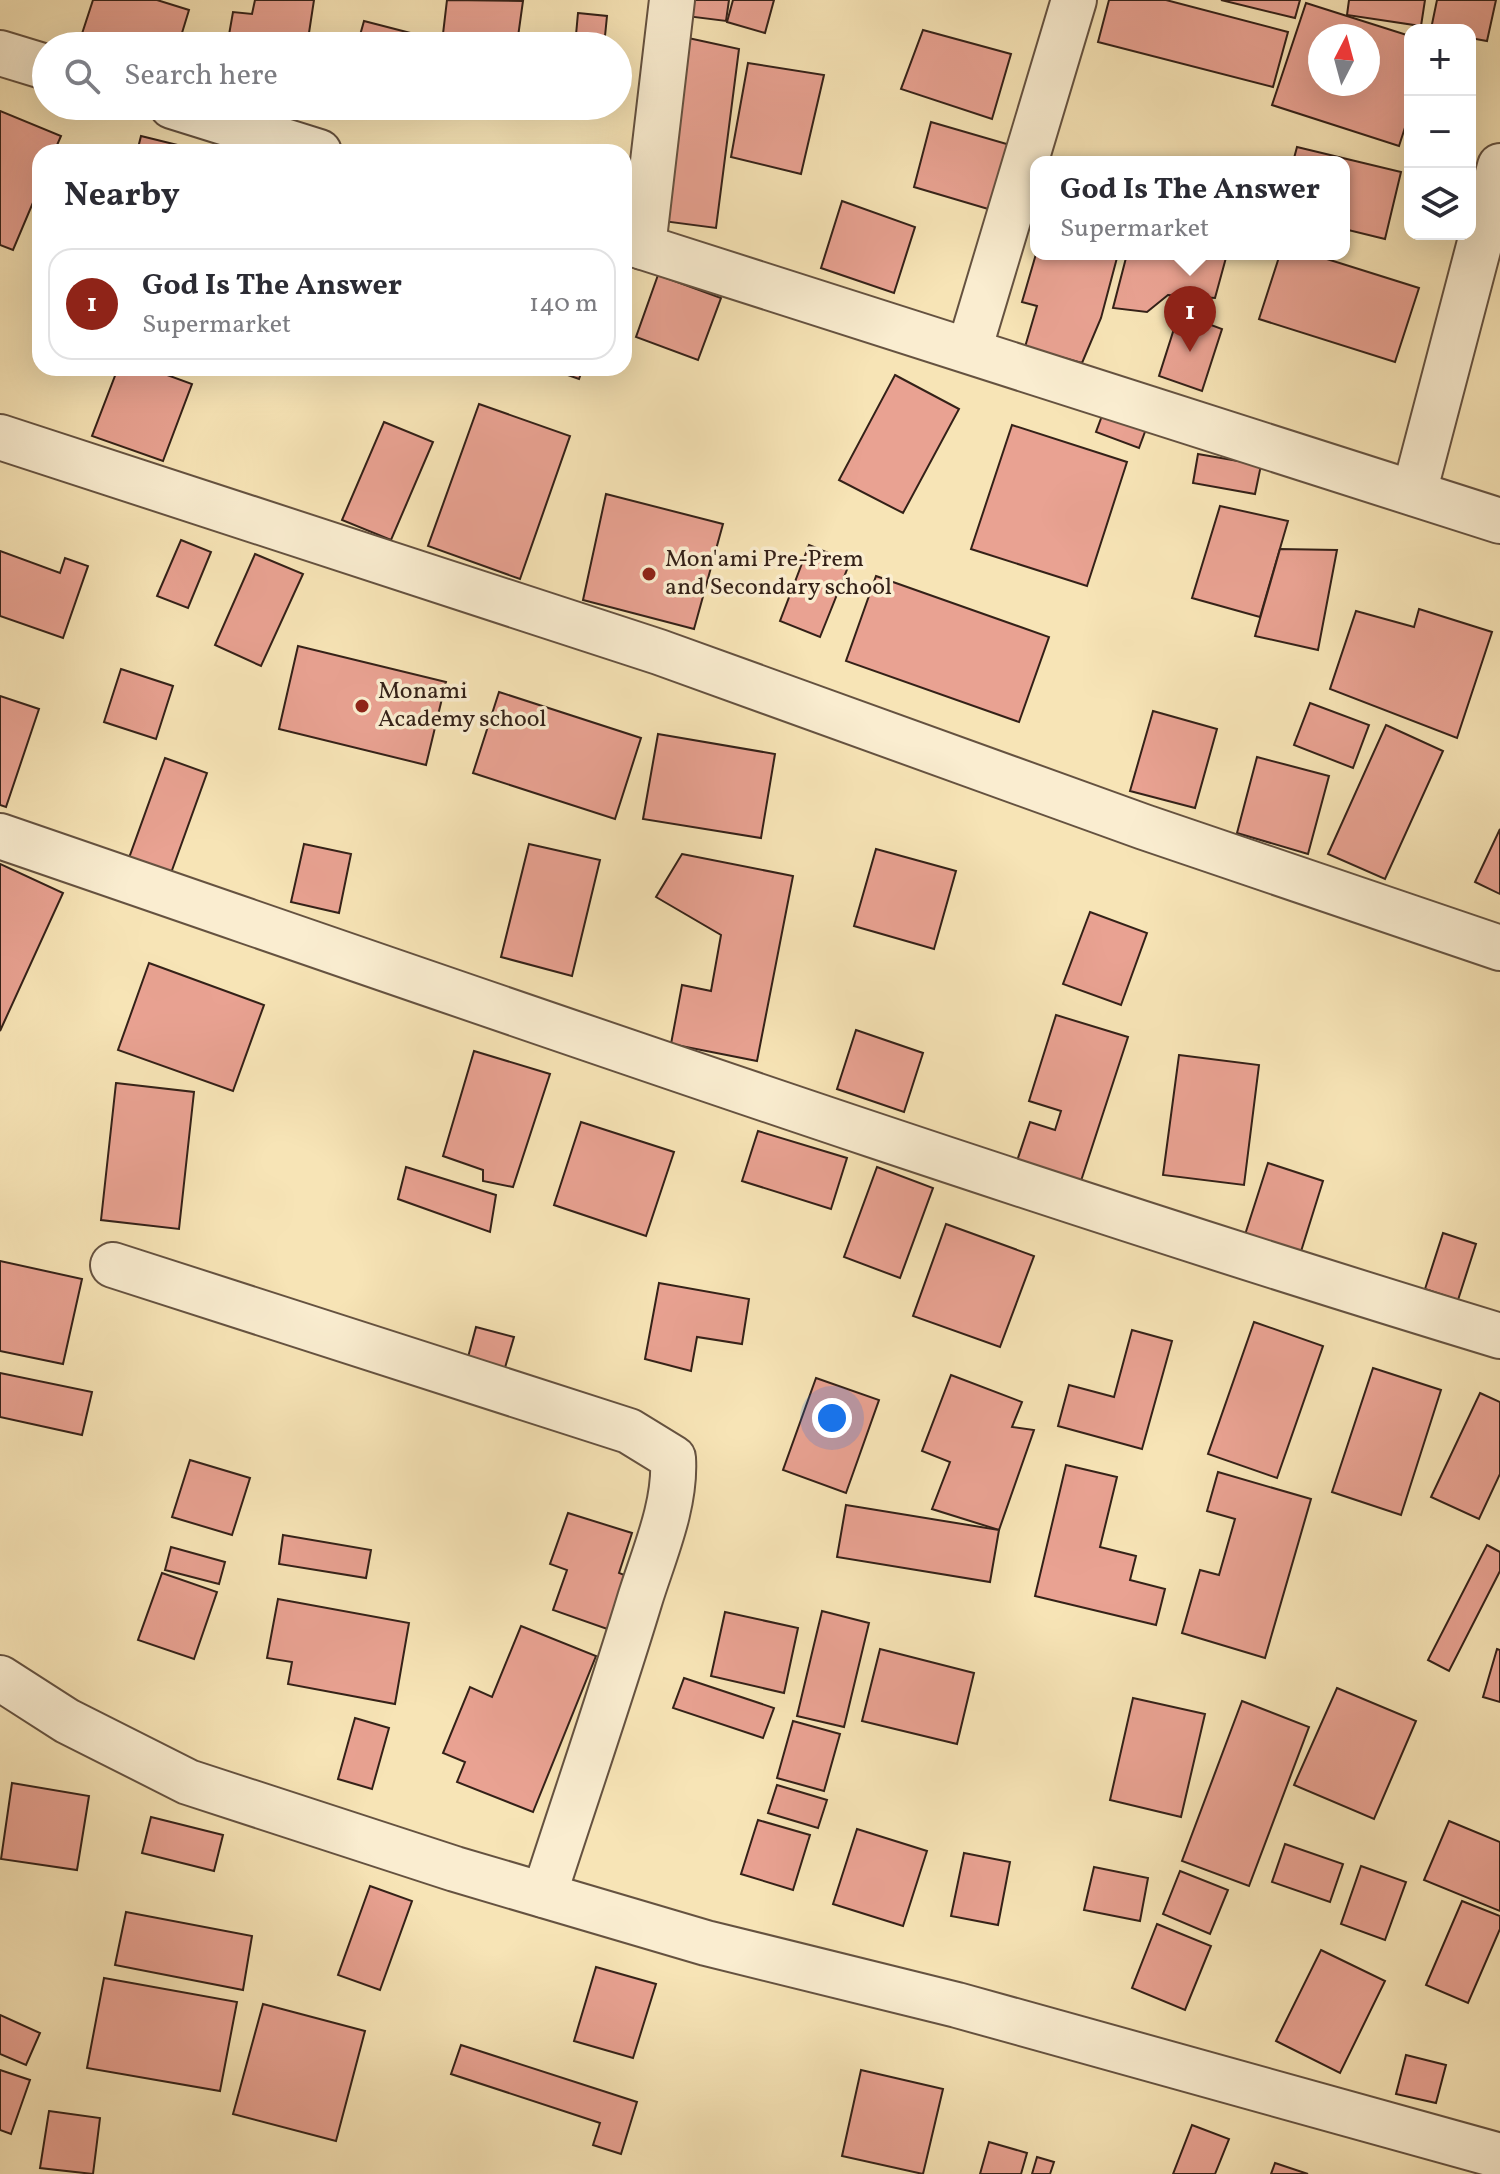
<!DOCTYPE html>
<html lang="en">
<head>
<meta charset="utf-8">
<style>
	body { margin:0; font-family:Vollkorn,serif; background:#f7f7f7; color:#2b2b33 }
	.controls { position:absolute; right:24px; top:24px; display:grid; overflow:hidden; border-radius:16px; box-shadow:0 8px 32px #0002 }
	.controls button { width:72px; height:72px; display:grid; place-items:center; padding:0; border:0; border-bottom:2px solid #e1e1e2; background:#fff; color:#2b2b33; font:40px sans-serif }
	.compass { position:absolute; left:1308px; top:24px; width:72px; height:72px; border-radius:50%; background:#fff; box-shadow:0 8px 32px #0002; rotate:6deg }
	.you { position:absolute; left:832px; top:1418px; width:28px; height:28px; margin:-20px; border:6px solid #fff; border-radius:50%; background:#1a73e8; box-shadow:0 0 0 12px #1a73e833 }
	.badge { display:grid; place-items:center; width:52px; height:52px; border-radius:50%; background:#8f2418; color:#fff; font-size:26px; font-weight:700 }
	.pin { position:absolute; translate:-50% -66px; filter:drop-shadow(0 2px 4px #0008) }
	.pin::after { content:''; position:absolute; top:42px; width:28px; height:24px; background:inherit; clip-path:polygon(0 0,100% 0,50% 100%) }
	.popup { position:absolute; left:1030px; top:156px; width:320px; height:104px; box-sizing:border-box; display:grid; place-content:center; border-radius:16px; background:#fff; filter:drop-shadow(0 2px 6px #0005); font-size:26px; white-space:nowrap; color:#7c7c81 }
	.popup b { font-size:30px; color:#2b2b33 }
	.popup::after { content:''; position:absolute; left:50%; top:100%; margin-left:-16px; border:16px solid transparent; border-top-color:#fff }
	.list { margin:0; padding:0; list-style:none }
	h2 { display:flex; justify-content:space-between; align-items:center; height:104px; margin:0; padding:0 32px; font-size:34px }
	h2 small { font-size:26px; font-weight:400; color:#7c7c81 }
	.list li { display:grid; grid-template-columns:52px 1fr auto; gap:24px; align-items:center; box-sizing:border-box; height:112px; margin:0 16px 16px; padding:0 16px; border:2px solid #e1e1e2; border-radius:24px }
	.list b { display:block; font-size:30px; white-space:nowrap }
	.list p { margin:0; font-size:26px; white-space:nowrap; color:#7c7c81 }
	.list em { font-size:26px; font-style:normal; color:#7c7c81 }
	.icon { flex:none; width:44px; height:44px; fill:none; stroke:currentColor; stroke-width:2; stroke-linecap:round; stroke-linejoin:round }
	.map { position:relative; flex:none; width:1500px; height:2174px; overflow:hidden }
	.search { position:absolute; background:#fff; box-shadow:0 8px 32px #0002; left:32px; top:32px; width:600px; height:88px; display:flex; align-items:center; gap:20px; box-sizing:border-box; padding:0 28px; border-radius:44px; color:#7c7c81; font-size:30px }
	.panel { position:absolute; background:#fff; box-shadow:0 8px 32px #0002; left:32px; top:144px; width:600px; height:232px; border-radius:24px }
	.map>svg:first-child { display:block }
	.building { fill:#e9a292; stroke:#342118; stroke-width:2; fill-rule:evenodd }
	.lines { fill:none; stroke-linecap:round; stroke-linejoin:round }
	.minor-casing { stroke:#655240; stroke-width:48 }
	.minor { stroke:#faedd0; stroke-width:44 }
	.poi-dot { fill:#8f2418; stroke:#faedd0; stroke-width:3 }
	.labels { text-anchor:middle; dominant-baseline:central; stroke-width:7; stroke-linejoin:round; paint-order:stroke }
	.poi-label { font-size:24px; fill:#342118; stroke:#faedd0; text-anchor:start }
</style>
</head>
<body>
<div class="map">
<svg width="1500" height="2174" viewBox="0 0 1500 2174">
	<rect width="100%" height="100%" fill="#f7e4b6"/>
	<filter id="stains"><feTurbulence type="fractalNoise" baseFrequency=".0025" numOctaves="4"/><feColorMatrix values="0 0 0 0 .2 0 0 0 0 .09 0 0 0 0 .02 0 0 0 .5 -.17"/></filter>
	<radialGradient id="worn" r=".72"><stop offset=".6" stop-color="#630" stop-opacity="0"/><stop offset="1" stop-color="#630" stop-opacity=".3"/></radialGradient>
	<g class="building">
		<polygon points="93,0 157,0 189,10 178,46 78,46"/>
		<polygon points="255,0 314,0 307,46 227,46 233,12 252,14"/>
		<polygon points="447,0 523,1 517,44 443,34"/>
		<polygon points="688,0 729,0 726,21 686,16"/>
		<polygon points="733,0 774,0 765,33 727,22"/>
		<polygon points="1109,0 1166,0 1288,32 1273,87 1098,42"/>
		<polygon points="1221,0 1300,0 1295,18"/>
		<polygon points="1349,0 1425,0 1421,26 1347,15"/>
		<polygon points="1437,0 1496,0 1487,41 1470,38 1470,30 1431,29"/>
		<path d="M1306 3 1410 36V112L1399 146 1272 105ZM1320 36H1368V84H1320Z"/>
		<polygon points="578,13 607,16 604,46 575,46"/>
		<polygon points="364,21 426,37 423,46 357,46"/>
		<polygon points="923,30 1011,54 992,119 901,89"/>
		<polygon points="679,36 739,49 716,228 655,220"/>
		<polygon points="194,39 225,45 225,46 193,46"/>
		<polygon points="748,63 824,75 801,174 731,157"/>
		<polygon points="364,106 407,106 404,117"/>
		<polygon points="0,111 61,136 54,152 40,152 40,186 13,250 0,245"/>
		<polygon points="931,122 1017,147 1005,214 914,187"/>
		<polygon points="141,136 206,152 137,152"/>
		<polygon points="1297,147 1401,172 1385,239 1344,229 1344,162 1293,162"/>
		<polygon points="842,201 915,227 894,293 821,268"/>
		<polygon points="1036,254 1118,254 1101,318 1082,363 1025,347 1037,306 1022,302"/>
		<polygon points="1127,254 1227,254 1215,298 1168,295 1147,312 1113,308"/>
		<polygon points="1280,254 1311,254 1419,288 1395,362 1259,319"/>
		<polygon points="658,275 721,298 698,360 636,337"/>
		<polygon points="1179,313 1222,329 1202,391 1159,376"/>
		<polygon points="118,368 148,368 192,384 163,461 92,436"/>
		<polygon points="548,368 583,368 579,379"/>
		<polygon points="895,375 959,409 903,513 839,480"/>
		<polygon points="479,404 570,436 520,579 428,546"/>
		<polygon points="1103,413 1146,429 1139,448 1096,432"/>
		<polygon points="384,422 433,442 391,540 342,520"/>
		<polygon points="1012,425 1127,462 1087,586 971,549"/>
		<polygon points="1198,454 1261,465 1255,494 1193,483"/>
		<polygon points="606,494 723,524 694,629 583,600"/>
		<polygon points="1220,506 1288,521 1260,617 1192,598"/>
		<polygon points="181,540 211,552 188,608 157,596"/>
		<polygon points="809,545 850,562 820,637 780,621"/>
		<polygon points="1280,549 1337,550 1318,650 1255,636"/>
		<polygon points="0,551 60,573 65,558 88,566 63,638 0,616"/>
		<polygon points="255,554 303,574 261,666 215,645"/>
		<polygon points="876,576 1049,637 1019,722 846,661"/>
		<polygon points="1419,609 1492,632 1457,738 1330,689 1356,611 1414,627"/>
		<polygon points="298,646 446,682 426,765 279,729"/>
		<polygon points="121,669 173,686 156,739 104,722"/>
		<polygon points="499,692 641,738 615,819 473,773"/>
		<polygon points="0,696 39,709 6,807 0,805"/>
		<polygon points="1310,703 1369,725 1353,768 1294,745"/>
		<polygon points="1153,711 1217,729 1195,808 1130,791"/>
		<polygon points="1386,725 1443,751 1385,879 1328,854"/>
		<polygon points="658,734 775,754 761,838 643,819"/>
		<polygon points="1257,757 1329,776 1308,854 1237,833"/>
		<polygon points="165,758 207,773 171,873 129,858"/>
		<polygon points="1500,829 1500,894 1475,882"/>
		<polygon points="304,844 351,854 339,913 291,902"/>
		<polygon points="529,844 600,860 572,976 501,957"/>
		<polygon points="876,849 956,871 934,949 854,926"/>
		<polygon points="682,854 793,876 757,1061 671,1044 682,985 711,991 721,935 656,897"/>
		<polygon points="0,864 63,893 0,1031"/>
		<polygon points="1090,912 1147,933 1121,1005 1063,984"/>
		<polygon points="149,963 264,1005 233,1091 118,1050"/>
		<polygon points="1056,1015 1128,1037 1079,1187 1015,1167 1030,1122 1055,1130 1061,1111 1029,1101"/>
		<polygon points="856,1030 923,1053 904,1112 837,1089"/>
		<polygon points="474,1051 550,1074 513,1187 483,1181 483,1170 443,1156"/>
		<polygon points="1179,1055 1259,1065 1244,1185 1163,1175"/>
		<polygon points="116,1083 194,1092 179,1229 101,1220"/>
		<polygon points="581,1122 674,1152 646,1236 554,1205"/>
		<polygon points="758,1131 847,1158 831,1209 742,1181"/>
		<polygon points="1268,1163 1323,1181 1298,1261 1242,1244"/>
		<polygon points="406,1167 496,1195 490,1232 398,1199"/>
		<polygon points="877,1167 933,1188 900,1278 844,1257"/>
		<polygon points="946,1224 1034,1256 1000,1347 913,1316"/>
		<polygon points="1443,1233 1476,1244 1458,1300 1425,1289"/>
		<polygon points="0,1261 82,1279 63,1364 0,1351"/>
		<polygon points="659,1283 749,1299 742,1344 697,1337 691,1371 645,1359"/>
		<polygon points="1254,1322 1323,1346 1277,1478 1208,1454"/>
		<polygon points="476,1327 514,1337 504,1371 467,1361"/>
		<polygon points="1132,1330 1172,1341 1142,1449 1058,1426 1069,1385 1114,1397"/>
		<polygon points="1373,1368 1441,1390 1401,1515 1332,1492"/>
		<polygon points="0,1373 92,1392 82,1435 0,1417"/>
		<polygon points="951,1375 1022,1402 1012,1427 1034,1430 999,1530 932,1509 950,1462 922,1451"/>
		<polygon points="816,1378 879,1400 846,1493 783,1470"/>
		<polygon points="1480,1393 1500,1402 1500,1474 1479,1519 1431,1497"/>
		<polygon points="190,1460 250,1478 232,1535 172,1517"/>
		<polygon points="1066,1465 1117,1477 1100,1547 1136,1556 1130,1580 1165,1589 1156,1625 1035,1596"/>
		<polygon points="1218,1472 1311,1499 1265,1658 1182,1633 1200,1570 1219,1575 1235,1519 1207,1511"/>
		<polygon points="846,1505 999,1530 990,1582 837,1557"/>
		<polygon points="568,1513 632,1533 619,1573 632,1578 613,1631 553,1610 567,1570 550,1564"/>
		<polygon points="283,1535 371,1550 366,1578 279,1564"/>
		<polygon points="1487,1545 1500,1552 1500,1571 1449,1671 1428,1660"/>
		<polygon points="171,1547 225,1562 219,1584 165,1570"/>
		<polygon points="162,1573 217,1592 194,1659 138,1640"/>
		<polygon points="278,1599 409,1623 395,1704 288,1684 292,1662 267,1658"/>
		<polygon points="822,1611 869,1623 844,1727 797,1716"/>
		<polygon points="725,1612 798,1628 784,1693 711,1676"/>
		<polygon points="521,1626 596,1656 533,1812 457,1782 465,1762 443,1753 470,1687 492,1697"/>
		<polygon points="880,1649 974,1673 957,1744 862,1721"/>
		<polygon points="1497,1649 1500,1650 1500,1702 1483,1697"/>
		<polygon points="684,1678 774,1708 763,1738 673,1708"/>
		<polygon points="1337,1688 1416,1721 1374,1819 1294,1785"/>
		<polygon points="1133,1698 1205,1714 1181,1817 1110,1800"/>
		<polygon points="1242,1701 1309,1727 1249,1886 1182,1861"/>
		<polygon points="355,1718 389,1728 372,1789 338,1779"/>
		<polygon points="793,1721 840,1734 824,1791 777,1778"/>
		<polygon points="12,1783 89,1796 77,1870 1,1859"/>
		<polygon points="777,1785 827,1800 818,1828 768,1813"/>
		<polygon points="151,1817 223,1835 214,1871 142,1853"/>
		<polygon points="758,1820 810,1835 793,1890 741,1874"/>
		<polygon points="1449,1821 1500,1842 1500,1911 1424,1880"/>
		<polygon points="857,1829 927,1851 903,1926 833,1904"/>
		<polygon points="1285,1844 1343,1864 1330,1902 1272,1882"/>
		<polygon points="964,1853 1010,1862 998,1925 951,1916"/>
		<polygon points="1361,1866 1406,1882 1385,1940 1341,1924"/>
		<polygon points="1094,1867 1148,1878 1140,1921 1084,1910"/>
		<polygon points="1180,1871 1228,1890 1210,1934 1163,1914"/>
		<polygon points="370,1886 412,1901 380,1990 338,1975"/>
		<polygon points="1462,1901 1500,1916 1500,1929 1468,2003 1426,1985"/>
		<polygon points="126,1912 252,1936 243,1990 115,1965"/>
		<polygon points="1157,1924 1211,1946 1185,2010 1132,1988"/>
		<polygon points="1321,1950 1385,1981 1340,2073 1276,2041"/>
		<polygon points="596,1967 656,1984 633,2058 574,2041"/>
		<polygon points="104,1978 237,2002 220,2091 87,2068"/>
		<polygon points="263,2004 365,2031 336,2141 233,2114"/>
		<polygon points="0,2015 40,2033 26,2065 0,2054"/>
		<polygon points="461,2045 637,2102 621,2154 593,2145 600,2123 451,2074"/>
		<polygon points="1406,2055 1446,2065 1436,2103 1396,2094"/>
		<polygon points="0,2070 30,2080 11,2134 0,2130"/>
		<polygon points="861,2070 943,2089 923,2174 842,2156"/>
		<polygon points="49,2111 100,2118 93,2174 40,2168"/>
		<polygon points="1192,2125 1229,2139 1215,2174 1173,2174"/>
		<polygon points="989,2142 1027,2153 1021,2174 980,2174"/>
		<polygon points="1037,2157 1054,2162 1050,2174 1032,2174"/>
		<polygon points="1275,2163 1308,2174 1271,2174"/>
	</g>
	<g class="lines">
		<g class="minor-casing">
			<g id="minor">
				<polyline points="0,53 46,67"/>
				<polyline points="172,106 319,152"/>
				<polyline points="624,241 1500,521"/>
				<polyline points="643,247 672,0"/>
				<polyline points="969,350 1074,0"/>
				<polyline points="0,437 659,652 1144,827 1500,948"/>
				<polyline points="1414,493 1500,166"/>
				<path d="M0 836C498 1007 996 1183 1500 1336"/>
				<path d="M113 1265 629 1431 673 1458C676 1505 654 1554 640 1599 610 1698 576 1796 544 1895"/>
				<polyline points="0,1678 67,1721 188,1782 455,1869 706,1943 957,2005 1500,2156"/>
			</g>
		</g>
		<use href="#minor" class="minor"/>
	</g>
	<g class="poi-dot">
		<circle cx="649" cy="574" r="8"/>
		<circle cx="362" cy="706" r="8"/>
	</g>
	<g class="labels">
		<g class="poi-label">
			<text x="665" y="560">Mon'ami Pre-Prem<tspan x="665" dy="28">and Secondary school</tspan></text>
			<text x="378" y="692">Monami<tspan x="378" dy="28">Academy school</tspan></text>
		</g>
	</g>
	<rect width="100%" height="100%" filter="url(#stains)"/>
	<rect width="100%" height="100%" fill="url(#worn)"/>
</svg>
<div class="controls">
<button>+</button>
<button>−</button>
<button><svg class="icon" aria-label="layers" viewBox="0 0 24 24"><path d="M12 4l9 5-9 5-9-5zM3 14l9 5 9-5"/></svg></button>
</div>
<svg class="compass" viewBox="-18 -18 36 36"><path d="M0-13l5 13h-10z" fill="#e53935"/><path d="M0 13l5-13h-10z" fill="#7c7c81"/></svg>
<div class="you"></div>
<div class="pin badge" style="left:1190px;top:352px">1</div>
<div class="popup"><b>God Is The Answer</b>Supermarket</div>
<div class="search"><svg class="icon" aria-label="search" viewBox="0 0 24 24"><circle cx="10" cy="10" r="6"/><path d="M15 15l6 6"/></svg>Search here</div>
<section class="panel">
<h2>Nearby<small></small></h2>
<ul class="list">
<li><span class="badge">1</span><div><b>God Is The Answer</b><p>Supermarket</p></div><em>140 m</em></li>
</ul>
</section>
</div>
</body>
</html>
